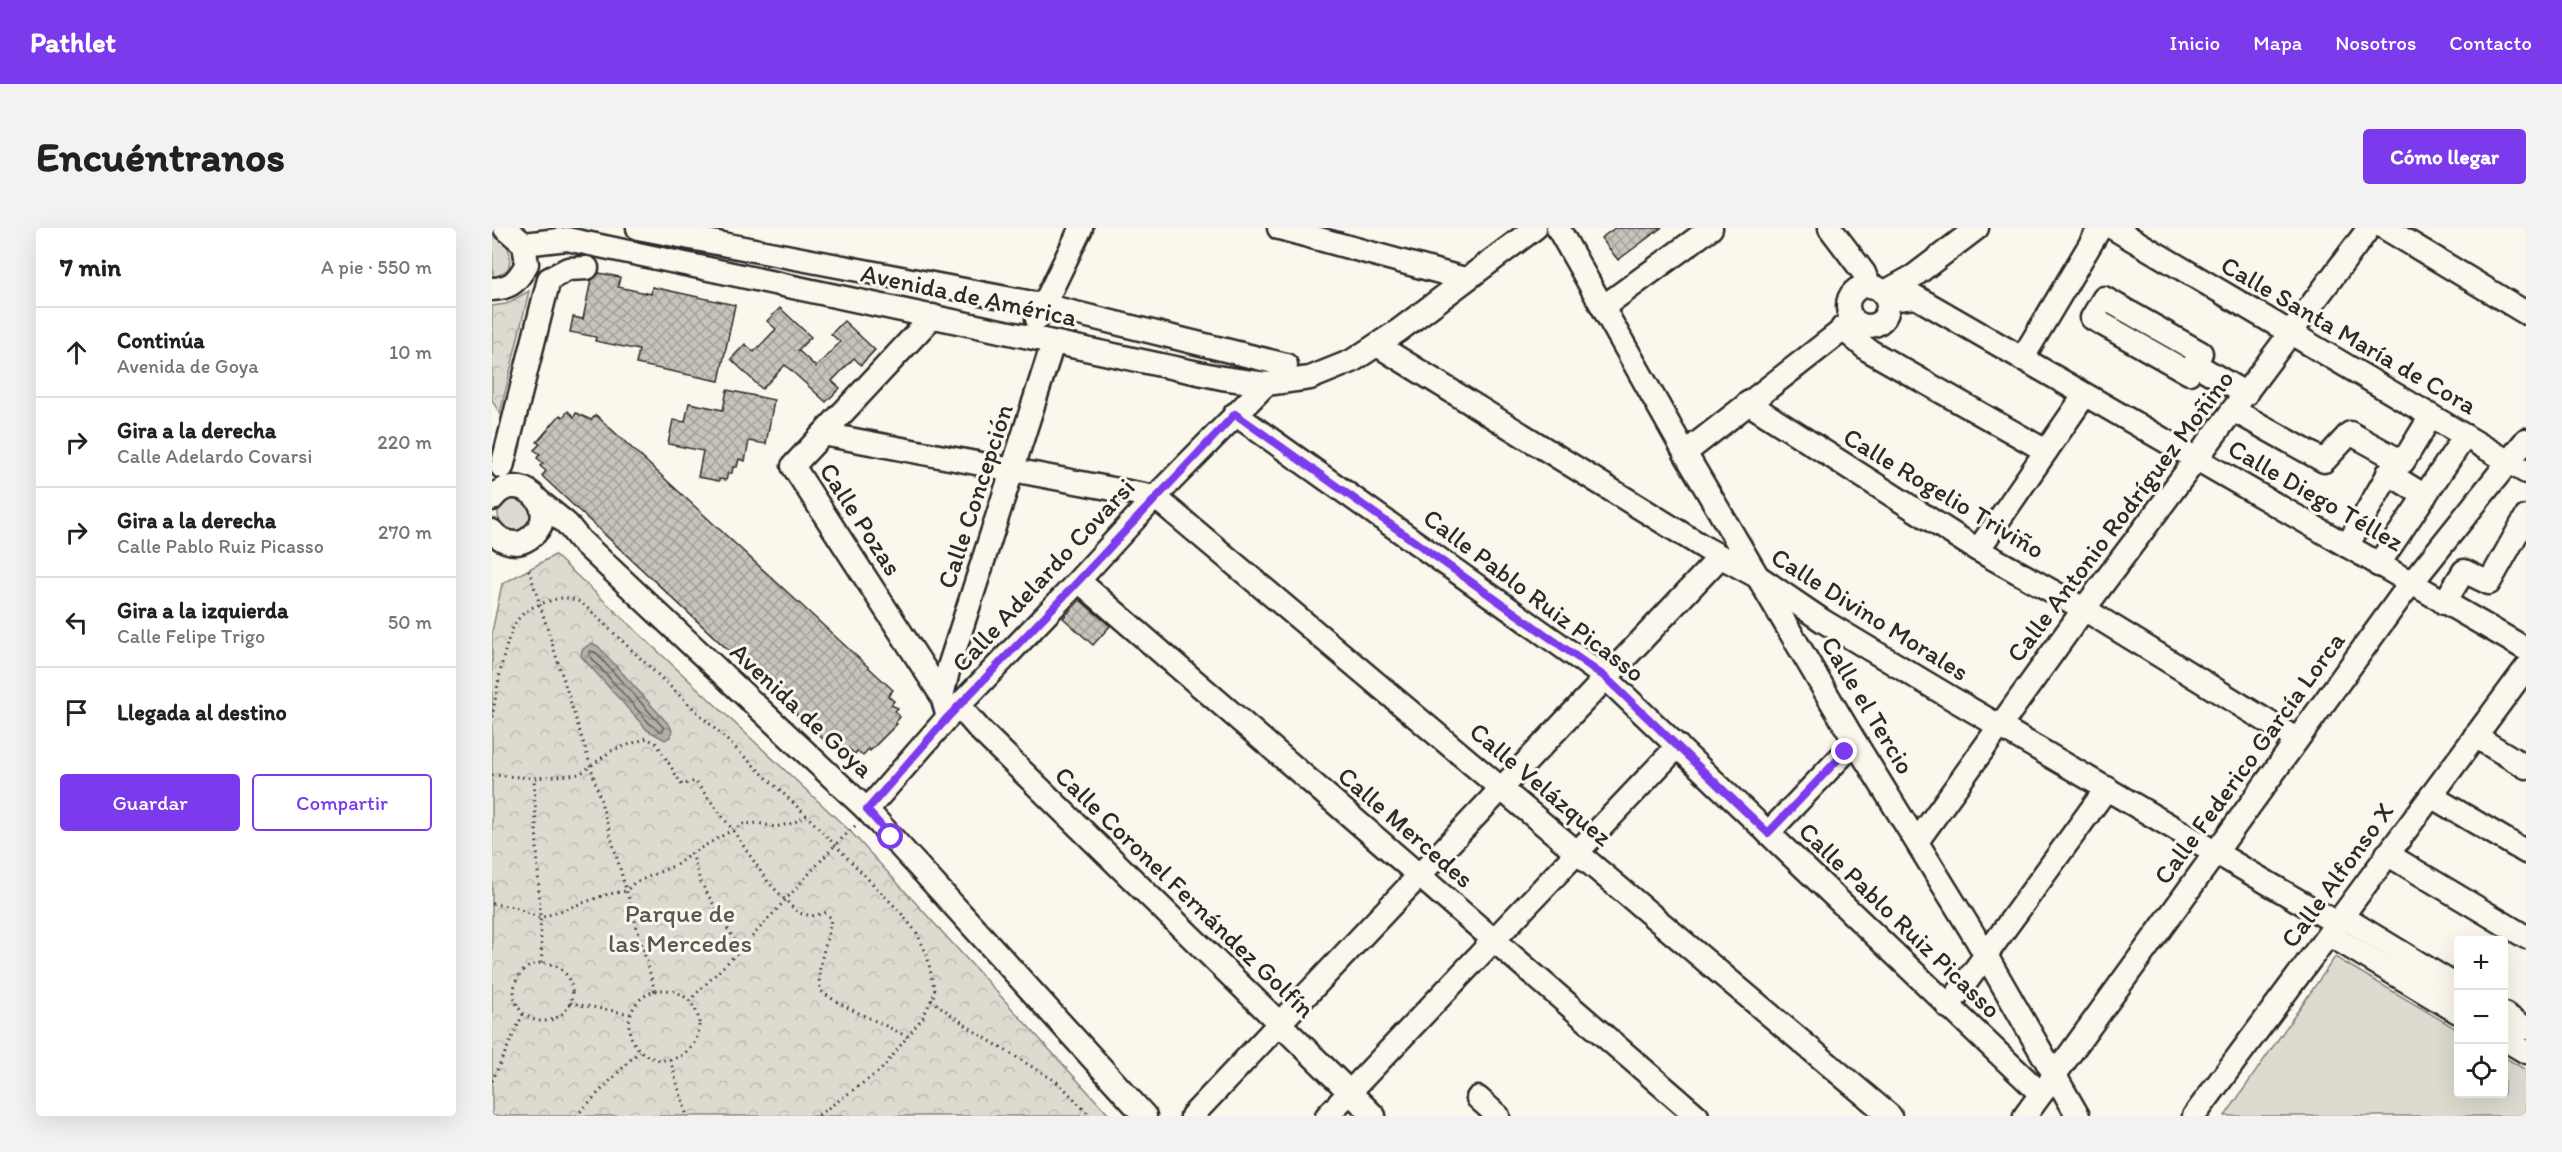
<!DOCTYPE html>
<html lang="es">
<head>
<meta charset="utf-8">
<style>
	body { margin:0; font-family:Itim,sans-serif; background:#f2f2f2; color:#202124 }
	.controls { position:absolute; right:18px; bottom:18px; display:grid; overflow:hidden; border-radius:6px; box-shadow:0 6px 24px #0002 }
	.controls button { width:54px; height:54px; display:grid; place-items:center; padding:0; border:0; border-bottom:2px solid #e0e0e0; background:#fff; color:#202124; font:30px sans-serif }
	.stop { position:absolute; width:18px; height:18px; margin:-14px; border:4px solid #7c3aed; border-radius:50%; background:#fff }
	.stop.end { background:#7c3aed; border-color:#fff; box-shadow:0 2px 6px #0008 }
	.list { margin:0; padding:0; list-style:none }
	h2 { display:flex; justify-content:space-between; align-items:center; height:78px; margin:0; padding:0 24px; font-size:26px }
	h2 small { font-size:20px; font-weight:400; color:#757577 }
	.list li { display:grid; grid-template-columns:39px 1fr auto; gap:18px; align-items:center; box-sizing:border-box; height:90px; padding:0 24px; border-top:2px solid #e0e0e0 }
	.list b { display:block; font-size:22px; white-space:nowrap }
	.list p { margin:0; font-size:20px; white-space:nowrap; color:#757577 }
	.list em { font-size:20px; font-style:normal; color:#757577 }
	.actions { display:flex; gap:12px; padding:18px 24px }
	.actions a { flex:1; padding:14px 0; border:2px solid #7c3aed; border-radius:6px; text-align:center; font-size:21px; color:#7c3aed }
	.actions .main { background:#7c3aed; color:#fff }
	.icon { flex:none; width:33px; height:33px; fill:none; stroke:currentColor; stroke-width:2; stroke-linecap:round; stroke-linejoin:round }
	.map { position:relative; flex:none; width:2034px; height:888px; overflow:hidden; border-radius:6px }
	header { display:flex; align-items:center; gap:36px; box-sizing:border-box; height:84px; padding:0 30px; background:#7c3aed; color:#fff }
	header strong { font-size:28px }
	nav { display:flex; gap:33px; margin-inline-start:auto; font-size:21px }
	.intro { display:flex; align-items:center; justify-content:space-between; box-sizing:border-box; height:144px; padding:0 36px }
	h1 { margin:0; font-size:42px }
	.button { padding:15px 27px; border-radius:6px; background:#7c3aed; color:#fff; font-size:21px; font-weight:700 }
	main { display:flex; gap:36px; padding:0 36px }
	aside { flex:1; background:#fff; border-radius:6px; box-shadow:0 6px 24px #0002 }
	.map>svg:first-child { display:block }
	.green { fill:#dddad0; stroke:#84827e; stroke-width:1.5 }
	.park { fill:url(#park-crowns); stroke:#84827e; stroke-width:1.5 }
	.water { fill:url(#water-waves); stroke:#7b7a75; stroke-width:1.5 }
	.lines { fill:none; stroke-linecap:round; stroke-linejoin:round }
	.shore { stroke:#61605d; stroke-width:1.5 }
	.building { fill:url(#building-cross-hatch); stroke:#2b2b2b; stroke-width:1.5 }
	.minor-casing { stroke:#2b2b2b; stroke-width:27 }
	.path { stroke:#2b2b2b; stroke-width:3; stroke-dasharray:1.5 4.5; stroke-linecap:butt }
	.minor { stroke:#fbf7ec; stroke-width:22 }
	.route { stroke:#7c3aed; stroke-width:8 }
	.labels { text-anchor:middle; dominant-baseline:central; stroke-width:6; stroke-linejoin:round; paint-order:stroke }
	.street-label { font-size:26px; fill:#2b2b2b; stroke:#fbf7ec }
	.park-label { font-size:26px; fill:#585754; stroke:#fbf7ec }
</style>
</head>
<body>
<header>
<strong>Pathlet</strong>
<nav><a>Inicio</a><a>Mapa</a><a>Nosotros</a><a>Contacto</a></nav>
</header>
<div class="intro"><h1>Encuéntranos</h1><a class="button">Cómo llegar</a></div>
<main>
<aside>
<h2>7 min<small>A pie · 550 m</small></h2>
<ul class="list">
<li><svg class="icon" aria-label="ahead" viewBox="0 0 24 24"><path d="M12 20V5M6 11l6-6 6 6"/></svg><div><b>Continúa</b><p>Avenida de Goya</p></div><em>10 m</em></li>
<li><svg class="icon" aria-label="right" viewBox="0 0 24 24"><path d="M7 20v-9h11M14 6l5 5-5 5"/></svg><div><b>Gira a la derecha</b><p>Calle Adelardo Covarsi</p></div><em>220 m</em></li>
<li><svg class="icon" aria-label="right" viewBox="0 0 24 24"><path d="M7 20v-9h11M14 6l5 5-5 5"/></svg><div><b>Gira a la derecha</b><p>Calle Pablo Ruiz Picasso</p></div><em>270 m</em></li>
<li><svg class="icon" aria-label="left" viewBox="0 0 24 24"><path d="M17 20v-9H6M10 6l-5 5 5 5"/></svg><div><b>Gira a la izquierda</b><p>Calle Felipe Trigo</p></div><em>50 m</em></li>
<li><svg class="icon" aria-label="arrive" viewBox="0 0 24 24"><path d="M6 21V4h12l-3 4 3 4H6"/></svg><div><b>Llegada al destino</b></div></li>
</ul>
<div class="actions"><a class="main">Guardar</a><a>Compartir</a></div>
</aside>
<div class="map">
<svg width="2034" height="888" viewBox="0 0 2034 888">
	<defs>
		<pattern id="park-crowns" width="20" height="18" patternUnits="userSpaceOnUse" patternTransform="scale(1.5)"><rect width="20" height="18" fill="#dddad0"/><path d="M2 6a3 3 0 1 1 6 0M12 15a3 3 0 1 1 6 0" fill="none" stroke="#bebbb3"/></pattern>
		<pattern id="water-waves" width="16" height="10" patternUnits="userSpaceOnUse" patternTransform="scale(1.5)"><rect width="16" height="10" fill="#b1afa7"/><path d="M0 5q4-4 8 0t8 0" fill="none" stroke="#908f88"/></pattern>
		<pattern id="building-cross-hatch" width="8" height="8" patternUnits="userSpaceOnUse" patternTransform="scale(1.5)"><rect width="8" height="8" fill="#c7c4bc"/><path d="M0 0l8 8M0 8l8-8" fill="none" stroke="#a29f99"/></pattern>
	</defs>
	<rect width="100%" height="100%" fill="#fbf7ec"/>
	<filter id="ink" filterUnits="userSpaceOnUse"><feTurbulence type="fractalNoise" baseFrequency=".0167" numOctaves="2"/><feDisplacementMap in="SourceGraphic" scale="12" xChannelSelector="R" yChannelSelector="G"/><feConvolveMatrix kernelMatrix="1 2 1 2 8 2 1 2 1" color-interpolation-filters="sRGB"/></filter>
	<g filter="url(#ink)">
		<g class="green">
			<path d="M0 8C17 13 21 25 16 41L1 51Z"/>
			<circle cx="23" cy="286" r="17"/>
			<polygon points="1843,729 1966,802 1966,866 2012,866 2012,829 2034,842 2034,888 1733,888"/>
		</g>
		<g class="park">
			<polygon points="37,63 8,186 0,172 0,78 14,76"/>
			<polygon points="63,327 358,603 618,888 0,888 0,404 10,356"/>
		</g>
		<polygon class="water" points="99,415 106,418 178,498 180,503 178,509 173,512 155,502 89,428 90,422"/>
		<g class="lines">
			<polygon class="shore" points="98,423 103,424 171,499 171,503 168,503 159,497 97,427"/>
		</g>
		<g class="building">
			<polygon points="1123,0 1169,0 1126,32 1109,10"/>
			<polygon points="107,45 128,49 126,59 159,66 160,59 243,77 227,153 144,136 147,122 103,113 104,109 78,104 81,89 91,91 99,52"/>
			<polygon points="288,80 319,109 306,122 324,139 348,114 339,106 352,93 383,122 369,137 362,130 340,153 348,160 334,174 293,137 270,161 239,131 253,116 262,124 284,101 275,93"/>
			<polygon points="235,162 282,172 274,216 257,213 253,233 247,231 245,239 241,239 240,245 236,245 234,252 227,251 227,253 206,249 211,223 176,216 181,192 193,194 197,175 231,182"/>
			<polygon points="76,183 82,189 84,185 99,192 104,187 401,462 396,468 402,473 399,477 406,480 403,483 408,489 403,495 405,496 378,523 376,521 371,528 365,523 363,526 356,520 354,523 348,517 343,522 50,248 54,243 48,238 51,235 45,230 48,226 42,222 48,216 45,214 68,187 71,189"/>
			<polygon points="588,372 618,398 601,417 571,390"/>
		</g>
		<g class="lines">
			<g class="minor-casing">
				<g id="minor">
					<polyline points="146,0 551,77 794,137"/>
					<polyline points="787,0 973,51"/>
					<polyline points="1066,0 1193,225 1363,514 1485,712 1586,888"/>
					<polyline points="1338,0 1372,45 1377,58"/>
					<polyline points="1621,0 2034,244"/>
					<polyline points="1893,0 2034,85"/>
					<polyline points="32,16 75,11 730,150 774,156 818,150 860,133 906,103 1043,0"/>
					<circle cx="1376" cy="78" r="20"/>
					<path d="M0 61C20 60 25 53 35 36L32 16 13 0"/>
					<polyline points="1391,65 1422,48 1485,0"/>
					<polygon points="1612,70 1709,125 1697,145 1600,90"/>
					<polyline points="1395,72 1424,69 2034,421"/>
					<polyline points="1111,79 1219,0"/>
					<polyline points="441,88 301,238 450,468 456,489"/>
					<polyline points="545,91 589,0"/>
					<polyline points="1350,100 1376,122 1554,223"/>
					<polyline points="885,117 1213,320 1268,350 1331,393 1461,471 1846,696"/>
					<polyline points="1530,131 1608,0"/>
					<polyline points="1703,136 1754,166"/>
					<polyline points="1256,175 1486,322 1592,381 1804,511"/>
					<polyline points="1741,182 1832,233 1858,205 1905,231"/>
					<polyline points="743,186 1113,449 1549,866"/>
					<polyline points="331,206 663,269 1398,888"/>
					<polyline points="1193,225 1362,93"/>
					<polyline points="10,239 57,51 76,41 95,40"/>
					<polyline points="1896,245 1933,268"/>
					<path d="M0 271C24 238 71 280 41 307 37 311 30 315 24 315 15 315 5 310 0 303"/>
					<polyline points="48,274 75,296 88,312 375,582 653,888"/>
					<polyline points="1855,318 1905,231 1911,234 1939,188"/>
					<polyline points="1486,322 1592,168"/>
					<polyline points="1886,337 1973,208"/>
					<polyline points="587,353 1205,888"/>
					<polyline points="1952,375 1972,343 1997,355 2034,289"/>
					<polyline points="450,468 457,439 561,115"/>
					<polyline points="467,478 488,502 882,888"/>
					<polyline points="1983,508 2034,539"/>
					<polyline points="1939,568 2034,624"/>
					<polyline points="375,582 456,489 575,365 663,269 774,156"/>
					<polyline points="1276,605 1363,514"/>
					<polyline points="1426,612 1592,381 1877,0"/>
					<polyline points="1895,626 2034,709"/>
					<polyline points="1851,689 1966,759"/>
					<polyline points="1838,707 1966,784"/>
					<polyline points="1456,779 1615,560"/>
					<polyline points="2012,786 2034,800"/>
					<polyline points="2012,811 2034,824"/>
					<polyline points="986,870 1006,888"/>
					<polyline points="700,888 1228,329"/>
					<polyline points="835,888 1186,518"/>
					<polyline points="1533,888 1910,367 2034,212"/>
					<polyline points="1702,888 2034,440"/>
				</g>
			</g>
			<g class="path">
				<polyline points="37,342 99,539 163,763"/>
				<path d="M0 489C5 464 12 408 27 390 33 382 45 377 54 374 70 369 75 368 90 375L315 588 409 685 425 705 435 727 443 764 431 789 389 842 325 888"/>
				<polyline points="0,547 42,550"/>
				<polyline points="200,625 208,653 248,722"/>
				<polyline points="0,676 22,679 48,690 116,666 134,663 142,655 184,637 200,625 251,596 266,595 283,599 301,595 315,588"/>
				<circle cx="51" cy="764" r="29"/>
				<path d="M50 735 42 550 88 546 119 523 155 510 165 516 190 557 203 553 240 601 276 654 306 685 320 688 333 685 339 690C337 714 322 740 329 763 355 783 386 792 415 809"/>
				<circle cx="172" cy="797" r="35"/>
				<polyline points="439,772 482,803 568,856 598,888"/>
				<polyline points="197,773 248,722 344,616 365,596"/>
				<polyline points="78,775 138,786"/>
				<polyline points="178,832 195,888"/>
				<polyline points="0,853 31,786"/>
				<polyline points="84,888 147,823"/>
			</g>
			<use href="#minor" class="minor"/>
		</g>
	</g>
	<g class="lines" filter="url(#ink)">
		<polyline class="route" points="399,609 375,582 456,489 575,365 743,186 1113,449 1276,605 1353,524"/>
	</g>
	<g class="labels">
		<g class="street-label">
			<text transform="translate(477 67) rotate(12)">Avenida de América</text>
			<text transform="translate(1857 107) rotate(30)">Calle Santa María de Cora</text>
			<text transform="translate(1452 265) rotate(31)">Calle Rogelio Triviño</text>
			<text transform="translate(1824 267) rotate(30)">Calle Diego Téllez</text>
			<text transform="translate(483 268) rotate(-72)">Calle Concepción</text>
			<text transform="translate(1628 288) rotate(-53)">Calle Antonio Rodríguez Moñino</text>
			<text transform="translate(369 291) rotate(57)">Calle Pozas</text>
			<text transform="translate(551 347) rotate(-47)">Calle Adelardo Covarsi</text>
			<text transform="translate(1042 367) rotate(37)">Calle Pablo Ruiz Picasso</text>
			<text transform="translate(1378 386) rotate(32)">Calle Divino Morales</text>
			<text transform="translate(1376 477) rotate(59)">Calle el Tercio</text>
			<text transform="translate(310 482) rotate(43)">Avenida de Goya</text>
			<text transform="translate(1757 530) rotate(-54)">Calle Federico García Lorca</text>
			<text transform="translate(1049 556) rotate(40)">Calle Velázquez</text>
			<text transform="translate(914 599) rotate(41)">Calle Mercedes</text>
			<text transform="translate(1845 647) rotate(-54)">Calle Alfonso X</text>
			<text transform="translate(693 664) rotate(44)">Calle Coronel Fernández Golfín</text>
			<text transform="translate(1408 692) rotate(44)">Calle Pablo Ruiz Picasso</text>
		</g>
		<g class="park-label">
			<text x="188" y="685">Parque de<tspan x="188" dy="30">las Mercedes</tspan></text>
		</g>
	</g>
</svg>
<div class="controls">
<button>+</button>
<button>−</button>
<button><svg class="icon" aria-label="locate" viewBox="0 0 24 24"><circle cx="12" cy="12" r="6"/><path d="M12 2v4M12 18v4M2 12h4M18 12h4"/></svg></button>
</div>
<div class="stop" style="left:399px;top:609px"></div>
<div class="stop end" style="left:1353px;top:524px"></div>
</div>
</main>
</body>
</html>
